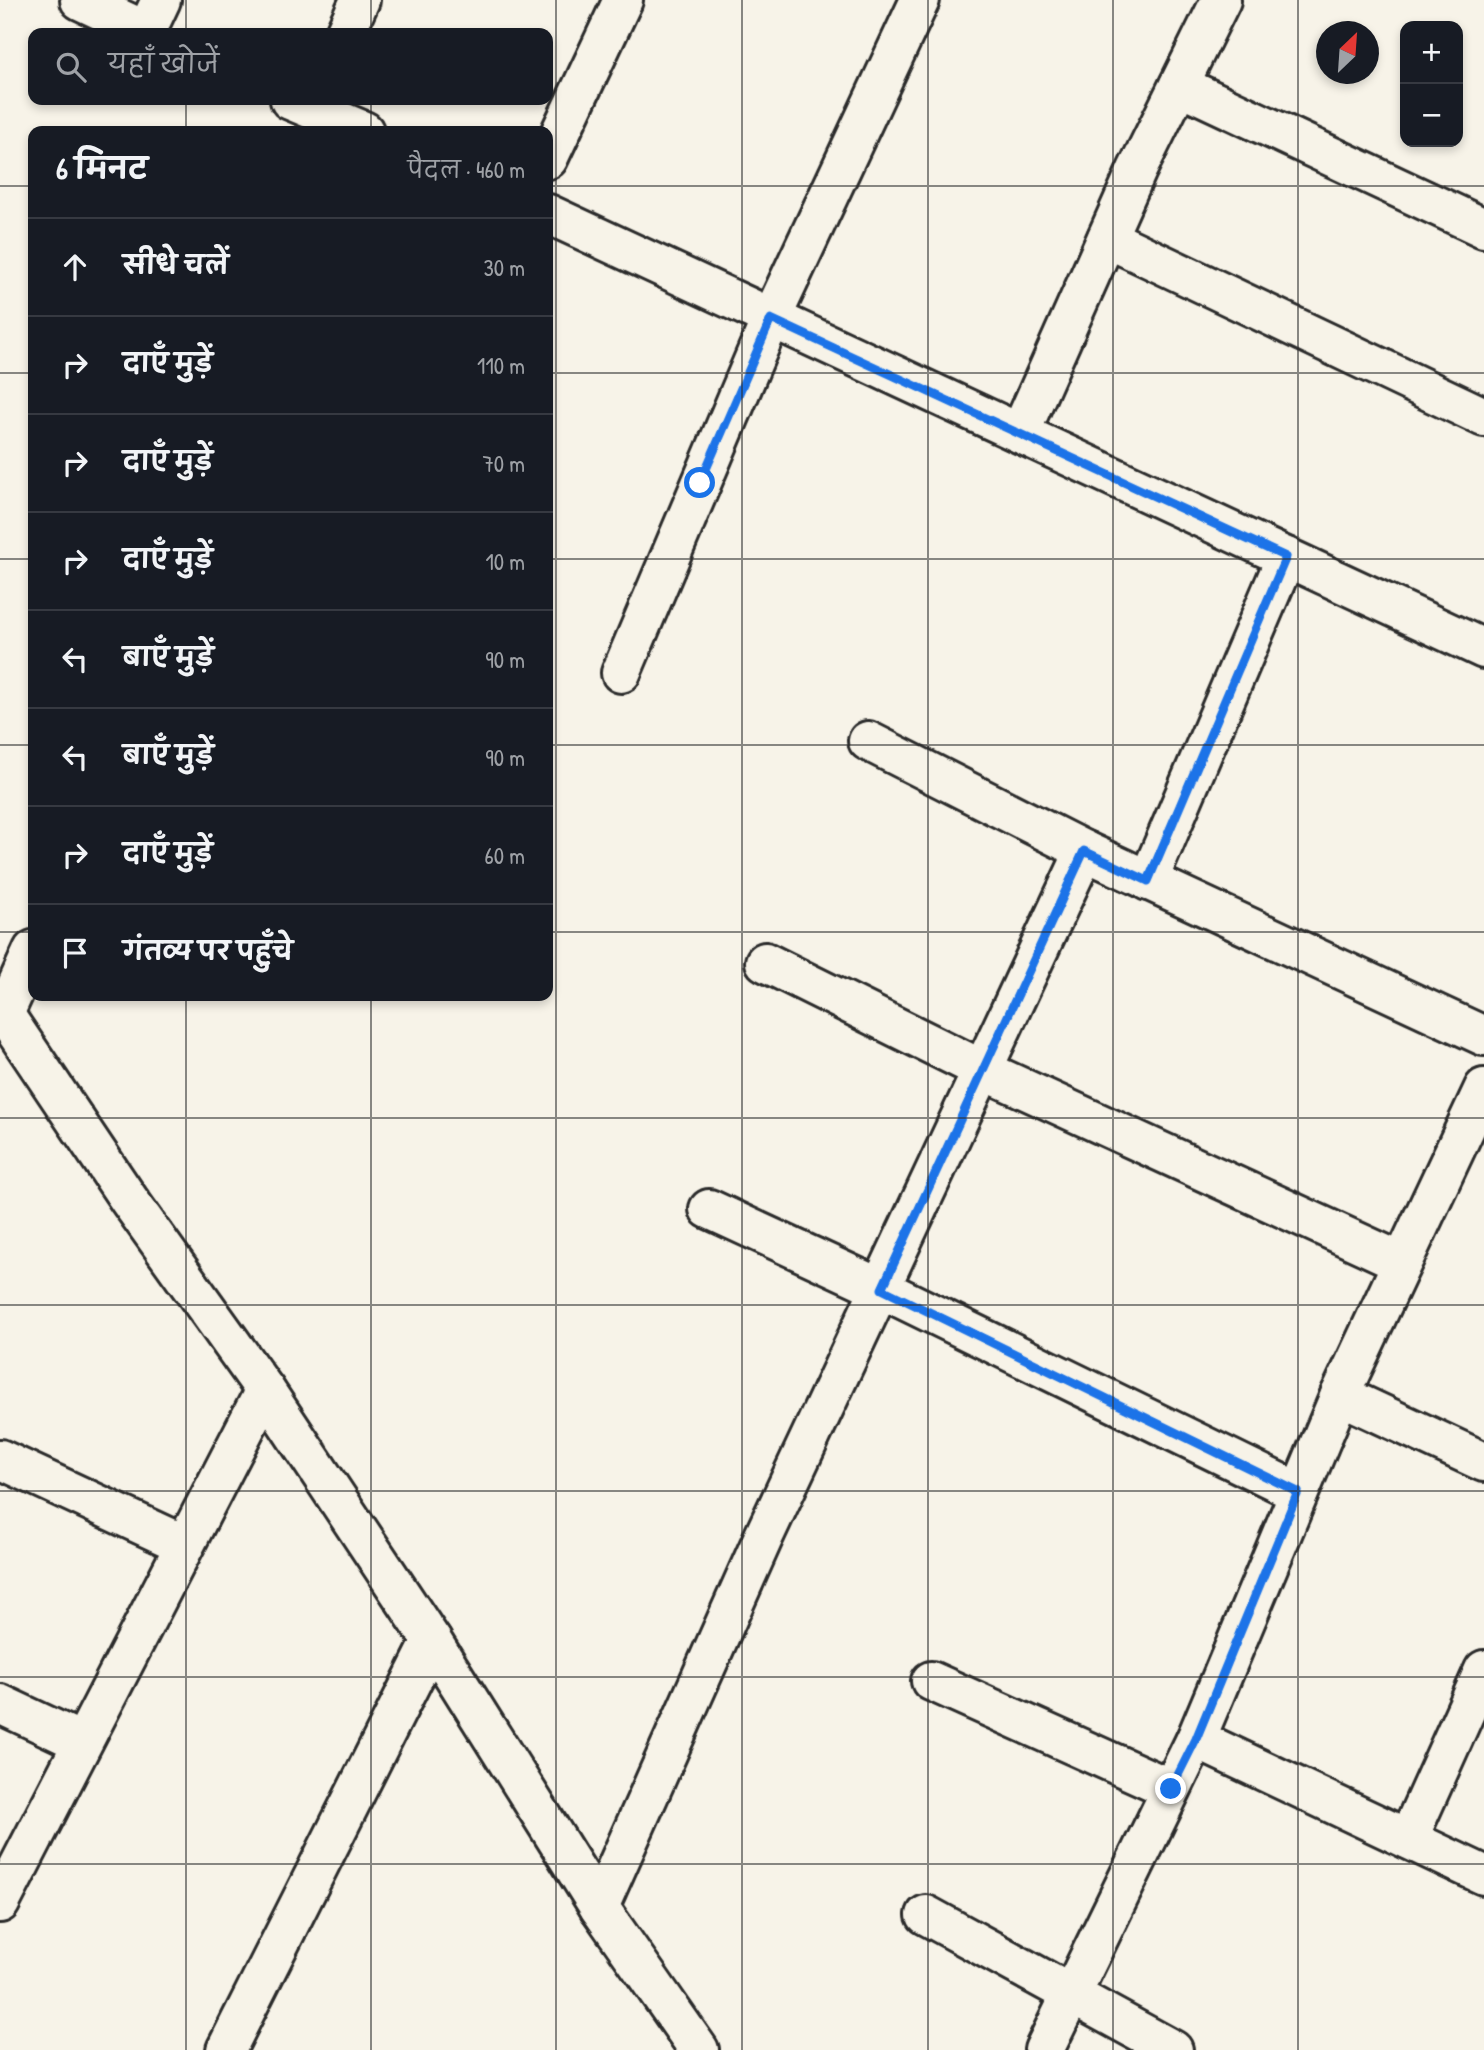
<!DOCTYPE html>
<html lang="hi">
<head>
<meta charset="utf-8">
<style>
	body { margin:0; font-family:"Patrick Hand","Playpen Sans Deva",sans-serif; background:#20242c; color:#f1f3f6 }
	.controls { position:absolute; right:21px; top:21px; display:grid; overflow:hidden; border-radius:14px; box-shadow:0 4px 10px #0003 }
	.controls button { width:63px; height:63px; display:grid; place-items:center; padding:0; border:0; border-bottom:2px solid #363941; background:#171b24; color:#f1f3f6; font:35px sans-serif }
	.compass { position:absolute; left:1316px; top:21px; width:63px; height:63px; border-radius:50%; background:#171b24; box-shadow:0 4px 10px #0003; rotate:25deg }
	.stop { position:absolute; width:21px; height:21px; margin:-16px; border:5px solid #1a73e8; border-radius:50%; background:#fff }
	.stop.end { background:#1a73e8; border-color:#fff; box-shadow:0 2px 7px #0008 }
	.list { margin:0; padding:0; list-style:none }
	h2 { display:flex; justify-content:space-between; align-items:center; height:91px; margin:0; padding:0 28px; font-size:30px }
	h2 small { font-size:23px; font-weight:400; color:#9ea1a6 }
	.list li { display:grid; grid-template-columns:46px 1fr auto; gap:21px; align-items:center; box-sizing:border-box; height:98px; padding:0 28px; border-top:2px solid #363941 }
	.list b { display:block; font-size:26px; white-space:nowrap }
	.list em { font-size:23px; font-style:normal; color:#9ea1a6 }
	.icon { flex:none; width:38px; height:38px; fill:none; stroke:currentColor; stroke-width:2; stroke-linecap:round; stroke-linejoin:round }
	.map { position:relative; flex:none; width:1484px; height:2050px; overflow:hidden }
	.search { position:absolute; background:#171b24; box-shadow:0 4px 10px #0003; left:28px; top:28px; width:525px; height:77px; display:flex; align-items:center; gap:18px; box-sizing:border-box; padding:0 24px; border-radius:14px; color:#9ea1a6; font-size:26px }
	.panel { position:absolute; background:#171b24; box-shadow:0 4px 10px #0003; left:28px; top:126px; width:525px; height:875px; border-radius:14px }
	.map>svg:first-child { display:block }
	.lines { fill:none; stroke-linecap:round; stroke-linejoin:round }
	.minor-casing { stroke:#2b2b2b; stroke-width:44 }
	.major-casing { stroke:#2b2b2b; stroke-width:44 }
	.minor { stroke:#f7f3e8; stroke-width:38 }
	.major { stroke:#f7f3e8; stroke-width:38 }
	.route { stroke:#1a73e8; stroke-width:9 }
	.grid { fill:none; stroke:#2b2b2b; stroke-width:2; stroke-opacity:0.55 }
</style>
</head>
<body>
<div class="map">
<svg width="1484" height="2050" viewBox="0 0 1484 2050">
	<rect width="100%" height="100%" fill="#f7f3e8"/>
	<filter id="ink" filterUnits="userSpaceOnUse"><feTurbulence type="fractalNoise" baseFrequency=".0143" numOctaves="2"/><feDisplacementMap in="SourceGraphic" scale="14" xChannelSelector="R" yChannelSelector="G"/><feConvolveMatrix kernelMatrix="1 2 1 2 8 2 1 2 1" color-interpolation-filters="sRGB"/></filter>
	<g filter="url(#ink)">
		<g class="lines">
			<g class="minor-casing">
				<g id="minor">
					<polyline points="80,0 150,33"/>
					<polyline points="146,32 161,0"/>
					<polyline points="345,33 360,0"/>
					<polyline points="1179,85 1484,228"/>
					<polyline points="290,100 364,131"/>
					<polyline points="548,159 623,0"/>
					<polyline points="548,214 1484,649"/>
					<polyline points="1107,238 1484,417"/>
					<polyline points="1020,433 1137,170 1221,0"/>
					<polyline points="621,673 771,319 920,0"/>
					<polyline points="868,741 1085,851 1484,1036"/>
					<polyline points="1148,881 1286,557"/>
					<polyline points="765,962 983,1070 1401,1262"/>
					<polyline points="4,1014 33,950"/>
					<polyline points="709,1209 882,1289 1298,1492"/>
					<polyline points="1340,1395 1484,1462"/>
					<polyline points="0,1459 183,1544"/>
					<polyline points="931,1681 1171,1789"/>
					<polyline points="0,1704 81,1742"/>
					<polyline points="1196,1739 1484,1875"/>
					<polyline points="1408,1839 1484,1670"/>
					<polyline points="0,1903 265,1390"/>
					<polyline points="599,1907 764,1536 1085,851"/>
					<polyline points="926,1915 1173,2050"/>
					<polyline points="226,2050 432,1641"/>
					<polyline points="1044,2050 1196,1739 1340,1395 1484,1088"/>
				</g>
			</g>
			<g class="major-casing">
				<polyline id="major" points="0,1008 129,1200 265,1390 432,1641 599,1907 699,2050"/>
			</g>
			<use href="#minor" class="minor"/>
			<use href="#major" class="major"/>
		</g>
	</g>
	<g class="lines" filter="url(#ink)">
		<polyline class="route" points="700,483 771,319 1286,557 1148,881 1084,851 882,1289 1298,1492 1196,1739 1171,1789"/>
	</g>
	<path class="grid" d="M186 0V33M371 0V33M556 0V2050M742 0V2050M928 0V2050M1113 0V2050M1298 0V2050M186 100V131M371 100V131M0 186H33M548 186H1484M0 373H33M548 373H1484M0 559H33M548 559H1484M0 745H33M548 745H1484M0 932H33M548 932H1484M186 996V2050M371 996V2050M0 1118H1484M0 1305H1484M0 1491H1484M0 1677H1484M0 1864H1484"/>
</svg>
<div class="controls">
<button>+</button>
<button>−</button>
</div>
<svg class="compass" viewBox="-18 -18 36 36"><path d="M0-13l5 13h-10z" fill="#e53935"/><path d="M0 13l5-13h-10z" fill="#9ea1a6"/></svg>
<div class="stop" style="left:700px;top:483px"></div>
<div class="stop end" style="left:1171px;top:1789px"></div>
<div class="search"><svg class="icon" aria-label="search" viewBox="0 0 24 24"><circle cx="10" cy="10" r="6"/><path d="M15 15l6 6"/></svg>यहाँ खोजें</div>
<section class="panel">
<h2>6 मिनट<small>पैदल · 460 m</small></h2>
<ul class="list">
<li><svg class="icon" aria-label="ahead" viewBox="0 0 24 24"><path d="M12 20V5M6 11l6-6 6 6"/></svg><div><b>सीधे चलें</b></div><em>30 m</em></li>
<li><svg class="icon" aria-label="right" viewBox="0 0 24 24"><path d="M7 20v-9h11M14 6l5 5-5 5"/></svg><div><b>दाएँ मुड़ें</b></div><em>110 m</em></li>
<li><svg class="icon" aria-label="right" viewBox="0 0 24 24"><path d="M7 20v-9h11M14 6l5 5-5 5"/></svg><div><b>दाएँ मुड़ें</b></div><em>70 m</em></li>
<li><svg class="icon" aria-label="right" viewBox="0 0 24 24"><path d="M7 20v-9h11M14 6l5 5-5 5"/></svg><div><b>दाएँ मुड़ें</b></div><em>10 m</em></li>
<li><svg class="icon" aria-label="left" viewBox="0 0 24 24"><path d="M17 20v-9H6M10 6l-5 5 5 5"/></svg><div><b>बाएँ मुड़ें</b></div><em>90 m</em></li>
<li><svg class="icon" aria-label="left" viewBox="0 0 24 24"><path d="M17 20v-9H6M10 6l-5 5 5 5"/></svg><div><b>बाएँ मुड़ें</b></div><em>90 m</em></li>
<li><svg class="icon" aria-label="right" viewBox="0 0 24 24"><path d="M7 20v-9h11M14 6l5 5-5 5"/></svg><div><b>दाएँ मुड़ें</b></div><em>60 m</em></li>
<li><svg class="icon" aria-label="arrive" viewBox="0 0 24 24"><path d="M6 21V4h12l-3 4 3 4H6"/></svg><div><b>गंतव्य पर पहुँचे</b></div></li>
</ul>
</section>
</div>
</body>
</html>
